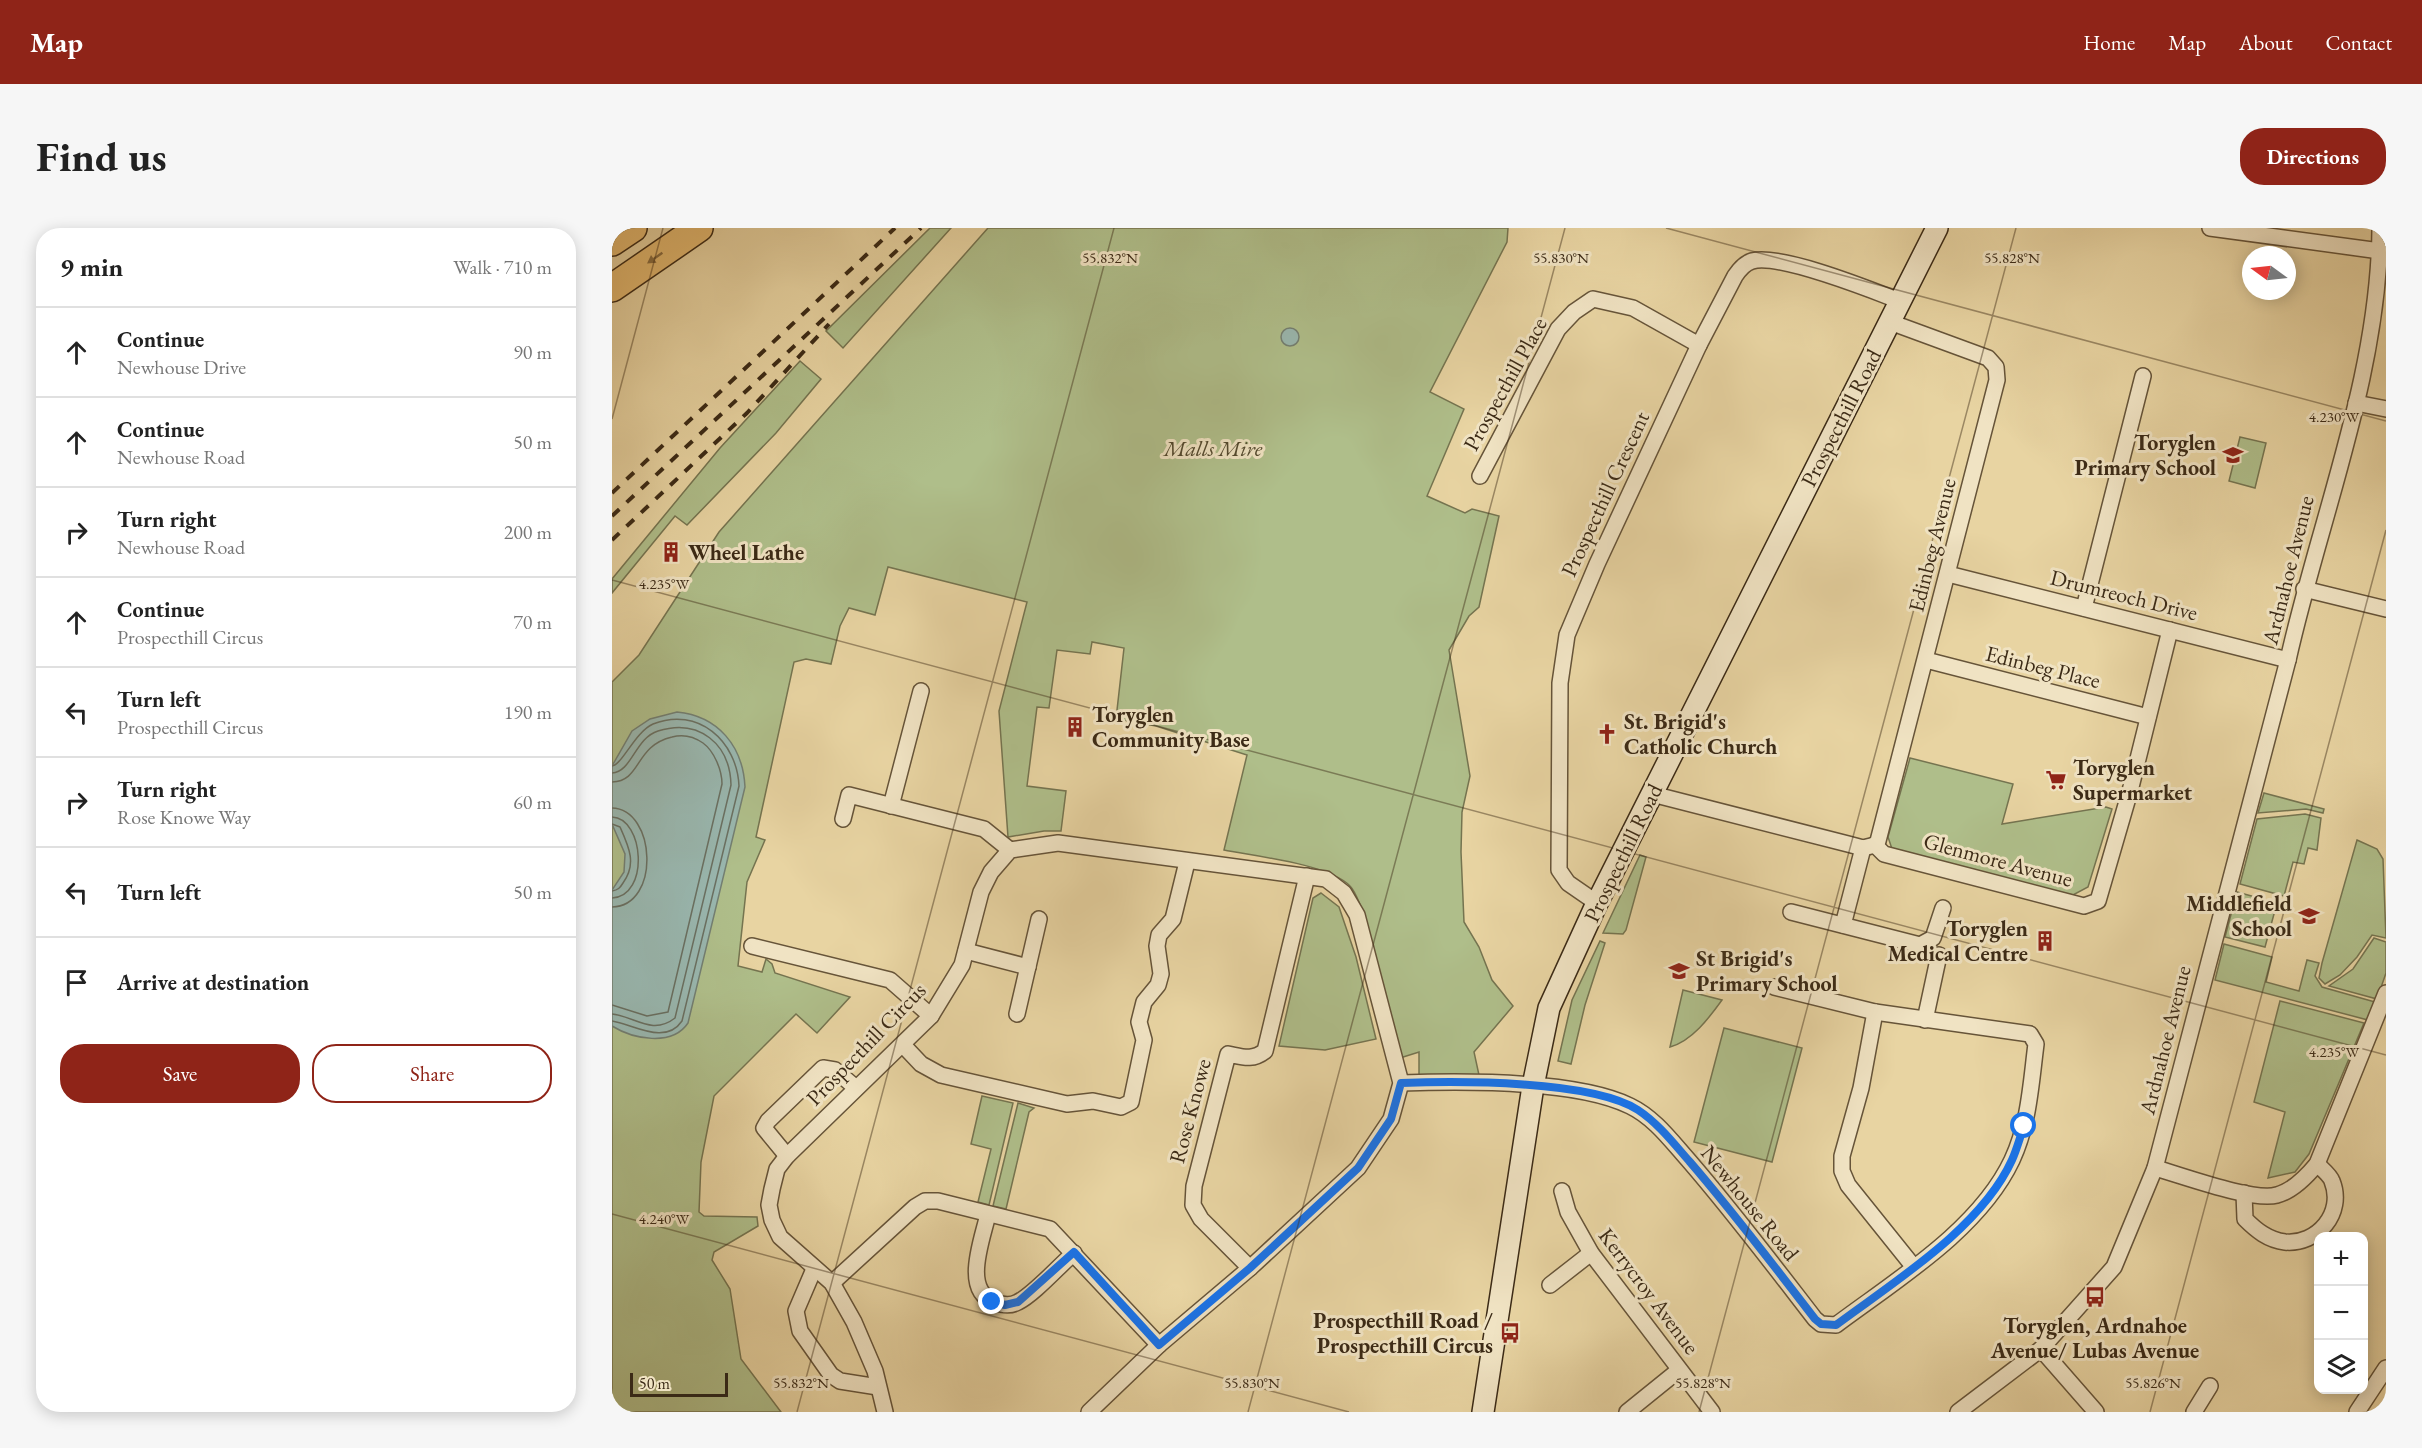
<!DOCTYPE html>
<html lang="en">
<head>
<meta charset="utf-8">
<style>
	body { margin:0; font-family:"EB Garamond",serif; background:#f6f6f6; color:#222 }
	.controls { position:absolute; right:18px; bottom:18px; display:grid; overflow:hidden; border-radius:12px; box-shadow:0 3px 15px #0003 }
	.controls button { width:54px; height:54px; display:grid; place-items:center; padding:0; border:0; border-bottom:2px solid #e0e0e0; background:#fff; color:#222; font:30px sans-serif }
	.compass { position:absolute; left:1630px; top:18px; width:54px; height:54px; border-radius:50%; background:#fff; box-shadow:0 3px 15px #0003; rotate:285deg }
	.scale { position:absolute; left:18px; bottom:15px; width:98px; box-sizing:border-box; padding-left:6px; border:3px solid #3b2a16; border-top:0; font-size:16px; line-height:21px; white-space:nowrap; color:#3b2a16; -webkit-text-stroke:4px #f0e3c3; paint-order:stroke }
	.stop { position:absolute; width:18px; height:18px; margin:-14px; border:4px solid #1a73e8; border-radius:50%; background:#fff }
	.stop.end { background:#1a73e8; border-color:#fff; box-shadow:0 2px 6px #0008 }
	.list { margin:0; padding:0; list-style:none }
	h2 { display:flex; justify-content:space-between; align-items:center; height:78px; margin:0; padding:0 24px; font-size:26px }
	h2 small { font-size:20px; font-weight:400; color:#767676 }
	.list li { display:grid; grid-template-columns:39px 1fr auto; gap:18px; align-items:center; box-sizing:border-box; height:90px; padding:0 24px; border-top:2px solid #e0e0e0 }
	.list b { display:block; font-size:22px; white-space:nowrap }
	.list p { margin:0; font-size:20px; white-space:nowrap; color:#767676 }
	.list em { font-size:20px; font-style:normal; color:#767676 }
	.actions { display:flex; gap:12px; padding:18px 24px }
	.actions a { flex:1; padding:14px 0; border:2px solid #8f2418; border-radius:24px; text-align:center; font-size:21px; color:#8f2418 }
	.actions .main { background:#8f2418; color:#fff }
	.icon { flex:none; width:33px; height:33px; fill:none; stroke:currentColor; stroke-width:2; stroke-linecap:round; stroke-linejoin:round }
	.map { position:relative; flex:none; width:1774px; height:1184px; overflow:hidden; border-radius:24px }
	header { display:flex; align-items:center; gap:36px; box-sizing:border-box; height:84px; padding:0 30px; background:#8f2418; color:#fff }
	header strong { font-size:28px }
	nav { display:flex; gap:33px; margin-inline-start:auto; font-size:21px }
	.intro { display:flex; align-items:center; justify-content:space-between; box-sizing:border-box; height:144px; padding:0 36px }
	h1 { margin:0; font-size:42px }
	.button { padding:15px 27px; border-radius:24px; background:#8f2418; color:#fff; font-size:21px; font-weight:700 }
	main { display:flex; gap:36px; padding:0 36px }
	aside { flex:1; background:#fff; border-radius:24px; box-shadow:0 3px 15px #0003 }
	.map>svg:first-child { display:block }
	.green { fill:#afbe8a; stroke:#757450; stroke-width:1.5 }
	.water { fill:#99b7af; stroke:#737f72; stroke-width:1.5 }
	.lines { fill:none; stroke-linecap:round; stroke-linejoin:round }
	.shore { stroke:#6a7062; stroke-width:1.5 }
	.minor-casing { stroke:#665439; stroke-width:18 }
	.secondary-casing { stroke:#3b2a16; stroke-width:24 }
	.motorway-casing { stroke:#3b2a16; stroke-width:30 }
	.minor { stroke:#f0e3c3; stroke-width:15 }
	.secondary { stroke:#f0e3c3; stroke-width:21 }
	.motorway { stroke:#e4ba71; stroke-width:27 }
	.rail { stroke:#3b2a16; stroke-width:4; stroke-dasharray:10 10; stroke-linecap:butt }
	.oneway { fill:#876b3f }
	.route { stroke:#1a73e8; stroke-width:8 }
	.ticks { fill:none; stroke:#3b2a16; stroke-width:1.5; stroke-opacity:0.45 }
	.labels { text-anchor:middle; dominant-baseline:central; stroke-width:6; stroke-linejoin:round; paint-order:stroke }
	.street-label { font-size:22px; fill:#3b2a16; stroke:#f0e3c3 }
	.poi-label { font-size:22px; font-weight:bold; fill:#3b2a16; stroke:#f0e3c3; text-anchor:start }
	.park-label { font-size:22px; font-style:italic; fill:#52482d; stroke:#f0e3c3 }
	.ticks-label { font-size:15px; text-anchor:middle; fill:#3b2a16; stroke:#f0e3c3; stroke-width:6; stroke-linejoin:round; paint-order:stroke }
</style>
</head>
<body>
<header>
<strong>Map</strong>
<nav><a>Home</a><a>Map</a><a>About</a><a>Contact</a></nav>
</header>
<div class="intro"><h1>Find us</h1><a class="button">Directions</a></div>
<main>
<aside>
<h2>9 min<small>Walk · 710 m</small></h2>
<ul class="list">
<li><svg class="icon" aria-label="ahead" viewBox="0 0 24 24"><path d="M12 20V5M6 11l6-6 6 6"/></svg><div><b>Continue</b><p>Newhouse Drive</p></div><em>90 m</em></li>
<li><svg class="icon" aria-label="ahead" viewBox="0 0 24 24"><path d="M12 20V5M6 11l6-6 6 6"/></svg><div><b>Continue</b><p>Newhouse Road</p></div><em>50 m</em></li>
<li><svg class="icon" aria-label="right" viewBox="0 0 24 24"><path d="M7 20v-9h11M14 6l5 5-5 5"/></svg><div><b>Turn right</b><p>Newhouse Road</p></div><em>200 m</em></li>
<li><svg class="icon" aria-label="ahead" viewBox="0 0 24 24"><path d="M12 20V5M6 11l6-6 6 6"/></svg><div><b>Continue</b><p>Prospecthill Circus</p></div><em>70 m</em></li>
<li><svg class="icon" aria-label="left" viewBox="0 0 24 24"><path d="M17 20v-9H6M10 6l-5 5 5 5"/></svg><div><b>Turn left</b><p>Prospecthill Circus</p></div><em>190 m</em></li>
<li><svg class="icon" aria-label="right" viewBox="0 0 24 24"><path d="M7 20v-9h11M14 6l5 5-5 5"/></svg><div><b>Turn right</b><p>Rose Knowe Way</p></div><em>60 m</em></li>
<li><svg class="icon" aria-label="left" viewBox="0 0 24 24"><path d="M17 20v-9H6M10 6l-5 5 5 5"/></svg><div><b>Turn left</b></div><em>50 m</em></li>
<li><svg class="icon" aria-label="arrive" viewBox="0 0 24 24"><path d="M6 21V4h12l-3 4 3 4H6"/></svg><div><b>Arrive at destination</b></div></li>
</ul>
<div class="actions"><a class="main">Save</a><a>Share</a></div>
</aside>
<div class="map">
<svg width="1774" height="1184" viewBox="0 0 1774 1184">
	<rect width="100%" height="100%" fill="#e8d4a2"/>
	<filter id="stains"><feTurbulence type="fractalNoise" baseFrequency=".00333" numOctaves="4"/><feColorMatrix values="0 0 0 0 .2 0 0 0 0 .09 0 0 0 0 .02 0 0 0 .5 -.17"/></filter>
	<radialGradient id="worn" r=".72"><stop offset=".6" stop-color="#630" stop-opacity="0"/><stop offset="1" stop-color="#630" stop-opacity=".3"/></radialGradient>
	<g class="green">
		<polygon points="318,0 339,0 231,120 214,103"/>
		<path d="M376 0H896L895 14 818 164 852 181 815 268 853 285 860 281 887 288 867 379 857 388 837 422 858 548 850 584 849 624 852 694 867 719 880 752 901 778 862 824 867 847H807V824L788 830 749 679C746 672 743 663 738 658 717 636 642 628 612 622L635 527 544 498 504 491 512 420 480 414 478 426 445 422 437 480 425 479 415 558 454 563 449 603H432L396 609 387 483 415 374 276 339 263 387 237 380 228 398 219 436 194 431 182 434 144 609 153 612 135 654 126 738 150 744 154 731 160 736 163 745 238 769 205 805 184 786 102 868 89 934 87 984 92 988 145 989 146 998 102 1024 100 1032 118 1061 129 1131 169 1184H0V454L27 427 107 304Z"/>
		<polygon points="188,133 209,151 164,205 75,297 63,288 0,365 0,351 108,220"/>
		<polygon points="1628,209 1654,215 1643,260 1617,253"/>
		<polygon points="1298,530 1401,556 1390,596 1494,579 1500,581 1476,659 1461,667 1405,656 1280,621 1276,609"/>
		<polygon points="1652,565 1712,581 1711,585 1694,581 1646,585"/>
		<polygon points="1693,586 1709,590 1705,622 1696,620 1692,636 1681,634 1672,668 1628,656 1645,591"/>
		<polygon points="1745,612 1765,621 1771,631 1774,710 1760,707 1745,729 1728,747 1713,756 1707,750 1710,735"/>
		<polygon points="1028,627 1034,629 1014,702 1011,706 991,705"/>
		<polygon points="1625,664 1665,675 1653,719 1613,709"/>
		<polygon points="709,665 727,679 744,729 764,811 713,822 667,818 701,670"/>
		<polygon points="1762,710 1774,714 1774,745 1765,771 1717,758 1741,741"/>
		<polygon points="988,713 993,715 973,777 959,836 946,833 960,772"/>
		<polygon points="1612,716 1660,729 1654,754 1687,763 1695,732 1707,735 1703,748 1710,759 1763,774 1756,792 1603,752"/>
		<path d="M1071 762 1110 772C1097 790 1080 813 1058 819Z"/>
		<polygon points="1668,773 1752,795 1697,926 1683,944 1656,950 1673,884 1642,874"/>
		<polygon points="1112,800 1190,820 1160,934 1082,914"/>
		<polygon points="370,868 401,875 377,977 366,974 379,921 359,916"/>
		<polygon points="406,875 422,880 417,884 394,981 381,978"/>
	</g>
	<g class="water">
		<circle cx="678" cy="109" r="9"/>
		<path d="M65 484C106 488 131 518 133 559L76 795C60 819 21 811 0 798V662L12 644 13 626 0 596V538L20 503 38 491Z"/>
	</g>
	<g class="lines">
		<g class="shore">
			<path d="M0 538C10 537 23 504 41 496 86 478 125 513 127 558L70 793C53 818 21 796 0 793"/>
			<path d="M0 545C20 544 23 510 46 503 87 490 118 516 119 557L63 790C40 808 22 788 0 786"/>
			<path d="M0 554C30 553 22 518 60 509 71 506 81 508 91 515 102 523 110 542 110 556L56 784 35 788 0 777"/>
			<path d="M0 580C44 581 49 678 0 679"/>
			<path d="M0 589C32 590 38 668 0 670"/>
			<path d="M0 596 8 599C17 619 25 636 11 655 8 660 6 662 0 663"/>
		</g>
		<g class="minor-casing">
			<g id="minor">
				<polyline points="1598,0 1768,23"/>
				<polyline points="1744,175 1774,181"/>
				<polyline points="868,248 946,101 962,84 981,71 1021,80 1087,117"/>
				<polyline points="1336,346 1676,432"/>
				<polyline points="1692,361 1774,381"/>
				<polyline points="1472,380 1531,148"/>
				<polyline points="1314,432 1536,489"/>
				<polyline points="1040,566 1236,616 1251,620 1263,617"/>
				<polyline points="279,578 309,463"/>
				<polyline points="231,591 237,567 372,601 398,622"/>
				<polyline points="1263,617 1266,613 1385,152 1384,139 1376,130 1278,94"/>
				<polyline points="1263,617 1272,626 1472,678 1486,673 1518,563 1558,402"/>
				<path d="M985 675 956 655 947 642 948 455 955 407 985 336 1087 117 1123 48C1127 42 1133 35 1140 33 1168 25 1259 62 1288 73"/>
				<polyline points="1179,684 1308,717 1321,710 1331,680"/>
				<polyline points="1231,697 1251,620"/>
				<polyline points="140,718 278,752 319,788"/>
				<polyline points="354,723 416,739"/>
				<polyline points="1263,784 1249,860 1230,928 1230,943 1236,957 1301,1038"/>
				<polyline points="405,786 427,691"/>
				<polyline points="1313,792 1327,727"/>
				<polyline points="291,817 309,836 329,847 455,876 481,873 509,879 519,874 532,812 527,794 532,774 546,757 549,746 545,718 547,707 561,691 575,634"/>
				<path d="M789 855C849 853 965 852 1018 878 1043 890 1060 914 1078 934 1122 985 1162 1038 1203 1091L1209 1096 1224 1097C1284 1052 1367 1002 1400 932 1417 896 1419 855 1424 816L1418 806 1263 784 1162 759"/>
				<polyline points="175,928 152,900 156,893 211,840 223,842 244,860"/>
				<path d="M1543 940C1569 947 1641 974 1665 967 1681 963 1695 948 1705 936L1774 765"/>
				<polyline points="950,963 956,984 979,1025 1100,1184"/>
				<path d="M1632 965 1633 991C1644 1002 1656 1012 1673 1014 1705 1017 1733 985 1720 953 1718 947 1710 941 1705 936"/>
				<path d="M376 986C371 1010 349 1063 383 1074 390 1077 399 1078 406 1074 421 1067 448 1037 462 1025"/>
				<path d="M638 1040 589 991 581 977 582 958 616 826C631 829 640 833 653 823L695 648"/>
				<polyline points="202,1041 184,1083 188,1103 219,1147 228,1153 266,1159"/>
				<polyline points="220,1055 303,979 313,973 326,973 438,1001 547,1117"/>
				<polyline points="938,1057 979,1025"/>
				<polyline points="1429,1121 1484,1184"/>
				<polyline points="273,1184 263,1143 242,1094 220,1055 168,1009 160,992 157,977 160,961 165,941 175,928 319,788 350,737 369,664 379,644 398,622 446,615 714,651 732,665 745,687 789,855 779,891 746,940 638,1040 547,1117 477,1184"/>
				<polyline points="1015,1184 1067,1142"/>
				<path d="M1346 1184 1429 1121 1502 1039 1543 940 1676 432C1708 289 1767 148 1768 0"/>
				<polyline points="1582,1184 1598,1158"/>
				<polyline points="1745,1184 1774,1140"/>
			</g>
		</g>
		<g class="secondary-casing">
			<polyline id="secondary" points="871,1184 921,858 937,780 985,675 1325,0"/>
		</g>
		<g class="motorway-casing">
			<g id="motorway">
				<polyline points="0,14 21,0"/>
				<polyline points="0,60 87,0"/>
			</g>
		</g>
		<use href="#minor" class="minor"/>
		<use href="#secondary" class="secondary"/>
		<use href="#motorway" class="motorway"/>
		<g class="rail">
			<polyline points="0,265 283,0"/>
			<polyline points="0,288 309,0"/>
			<polyline points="0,312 135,185 217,96"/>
		</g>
	</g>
	<defs><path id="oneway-solid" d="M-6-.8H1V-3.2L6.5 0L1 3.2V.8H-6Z" transform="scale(1.5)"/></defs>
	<use class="oneway" href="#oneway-solid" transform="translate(43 30) rotate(145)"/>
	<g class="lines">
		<path class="route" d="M380 1074 393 1077 406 1074 462 1024 547 1117 638 1040 746 940 779 891 789 855C846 853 979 852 1026 882 1047 896 1062 916 1078 934 1122 985 1162 1038 1203 1091L1209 1096 1224 1097C1283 1053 1369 1000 1400 932 1405 921 1408 909 1412 898"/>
	</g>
	<path class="ticks" d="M1054 0 1774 193M0 191 51 0M0 352 1774 827M0 986 737 1184M185 1184 502 0M636 1184 953 0M1087 1184 1404 0M1538 1184 1774 302"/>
	<defs>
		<g id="school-bare" transform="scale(1.62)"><path d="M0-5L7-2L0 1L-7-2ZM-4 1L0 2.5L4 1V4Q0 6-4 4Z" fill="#8f2418" stroke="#f0e3c3" stroke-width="2.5" paint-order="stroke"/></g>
		<g id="building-bare" transform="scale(1.62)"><path d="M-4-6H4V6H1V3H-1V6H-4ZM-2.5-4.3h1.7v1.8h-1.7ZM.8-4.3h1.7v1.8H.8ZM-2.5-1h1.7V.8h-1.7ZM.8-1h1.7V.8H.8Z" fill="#8f2418" stroke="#f0e3c3" stroke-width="2.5" paint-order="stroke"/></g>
		<g id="church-bare" transform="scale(1.62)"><path d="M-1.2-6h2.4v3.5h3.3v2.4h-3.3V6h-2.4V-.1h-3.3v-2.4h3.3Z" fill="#8f2418" stroke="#f0e3c3" stroke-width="2.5" paint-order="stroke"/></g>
		<g id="supermarket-bare" transform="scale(1.62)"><path d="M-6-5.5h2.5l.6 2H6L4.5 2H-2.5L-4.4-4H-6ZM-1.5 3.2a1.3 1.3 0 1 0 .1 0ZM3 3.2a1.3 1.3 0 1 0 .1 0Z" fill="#8f2418" stroke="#f0e3c3" stroke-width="2.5" paint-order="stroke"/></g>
		<g id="bus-bare" transform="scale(1.62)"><path d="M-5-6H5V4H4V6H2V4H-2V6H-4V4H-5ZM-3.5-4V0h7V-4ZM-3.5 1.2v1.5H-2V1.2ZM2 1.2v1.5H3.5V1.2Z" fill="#8f2418" stroke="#f0e3c3" stroke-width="2.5" paint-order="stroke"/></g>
	</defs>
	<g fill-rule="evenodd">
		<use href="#school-bare" x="1621" y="227"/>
		<use href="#building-bare" x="59" y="324"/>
		<use href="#building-bare" x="463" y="499"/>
		<use href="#church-bare" x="995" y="506"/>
		<use href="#supermarket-bare" x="1444" y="552"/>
		<use href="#school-bare" x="1697" y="688"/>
		<use href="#building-bare" x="1433" y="713"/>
		<use href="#school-bare" x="1067" y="743"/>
		<use href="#bus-bare" x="1483" y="1069"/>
		<use href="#bus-bare" x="898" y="1105"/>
	</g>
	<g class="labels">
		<g class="street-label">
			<text transform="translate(893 156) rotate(-61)">Prospecthill Place</text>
			<text transform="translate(1229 190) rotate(-63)">Prospecthill Road</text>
			<text transform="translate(993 266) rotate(-65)">Prospecthill Crescent</text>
			<text transform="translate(1320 317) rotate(-76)">Edinbeg Avenue</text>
			<text transform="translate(1676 342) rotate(-76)">Ardnahoe Avenue</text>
			<text transform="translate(1512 367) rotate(14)">Drumreoch Drive</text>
			<text transform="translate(1431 439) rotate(14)">Edinbeg Place</text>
			<text transform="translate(1011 625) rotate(-64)">Prospecthill Road</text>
			<text transform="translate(1386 632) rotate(15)">Glenmore Avenue</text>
			<text transform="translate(1553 812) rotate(-76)">Ardnahoe Avenue</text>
			<text transform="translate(254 816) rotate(-46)">Prospecthill Circus</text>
			<text transform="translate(578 883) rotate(-75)">Rose Knowe</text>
			<text transform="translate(1138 975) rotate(51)">Newhouse Road</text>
			<text transform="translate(1037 1063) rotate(53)">Kerrycroy Avenue</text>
		</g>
		<g class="poi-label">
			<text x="1604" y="214" text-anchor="end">Toryglen<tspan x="1604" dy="25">Primary School</tspan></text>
			<text x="76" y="324">Wheel Lathe</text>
			<text x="480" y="486">Toryglen<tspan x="480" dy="25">Community Base</tspan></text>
			<text x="1012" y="493">St. Brigid's<tspan x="1012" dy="25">Catholic Church</tspan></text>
			<text x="1461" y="539">Toryglen<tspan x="1461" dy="25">Supermarket</tspan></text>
			<text x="1680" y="675" text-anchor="end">Middlefield<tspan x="1680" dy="25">School</tspan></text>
			<text x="1416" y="700" text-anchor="end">Toryglen<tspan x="1416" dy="25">Medical Centre</tspan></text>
			<text x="1084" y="730">St Brigid's<tspan x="1084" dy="25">Primary School</tspan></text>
			<text x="881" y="1092" text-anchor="end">Prospecthill Road /<tspan x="881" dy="25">Prospecthill Circus</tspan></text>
			<text x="1483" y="1097" text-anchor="middle">Toryglen, Ardnahoe<tspan x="1483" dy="25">Avenue/ Lubas Avenue</tspan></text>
		</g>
		<g class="park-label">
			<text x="601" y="220">Malls Mire</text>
		</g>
	</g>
	<g class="ticks-label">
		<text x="498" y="35">55.832°N</text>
		<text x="949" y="35">55.830°N</text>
		<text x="1400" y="35">55.828°N</text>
		<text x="1722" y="194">4.230°W</text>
		<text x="52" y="361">4.235°W</text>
		<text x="1722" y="829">4.235°W</text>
		<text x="52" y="996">4.240°W</text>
		<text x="189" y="1160">55.832°N</text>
		<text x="640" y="1160">55.830°N</text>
		<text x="1091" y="1160">55.828°N</text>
		<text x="1541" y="1160">55.826°N</text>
	</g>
	<rect width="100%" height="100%" filter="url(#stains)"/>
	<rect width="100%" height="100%" fill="url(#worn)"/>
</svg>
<div class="controls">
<button>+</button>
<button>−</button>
<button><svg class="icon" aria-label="layers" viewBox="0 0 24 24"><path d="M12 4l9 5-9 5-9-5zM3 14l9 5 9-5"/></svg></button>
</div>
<svg class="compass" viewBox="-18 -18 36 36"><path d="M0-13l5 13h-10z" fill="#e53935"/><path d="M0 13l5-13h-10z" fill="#767676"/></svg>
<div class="scale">50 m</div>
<div class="stop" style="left:1412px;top:898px"></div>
<div class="stop end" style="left:380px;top:1074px"></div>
</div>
</main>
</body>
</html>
